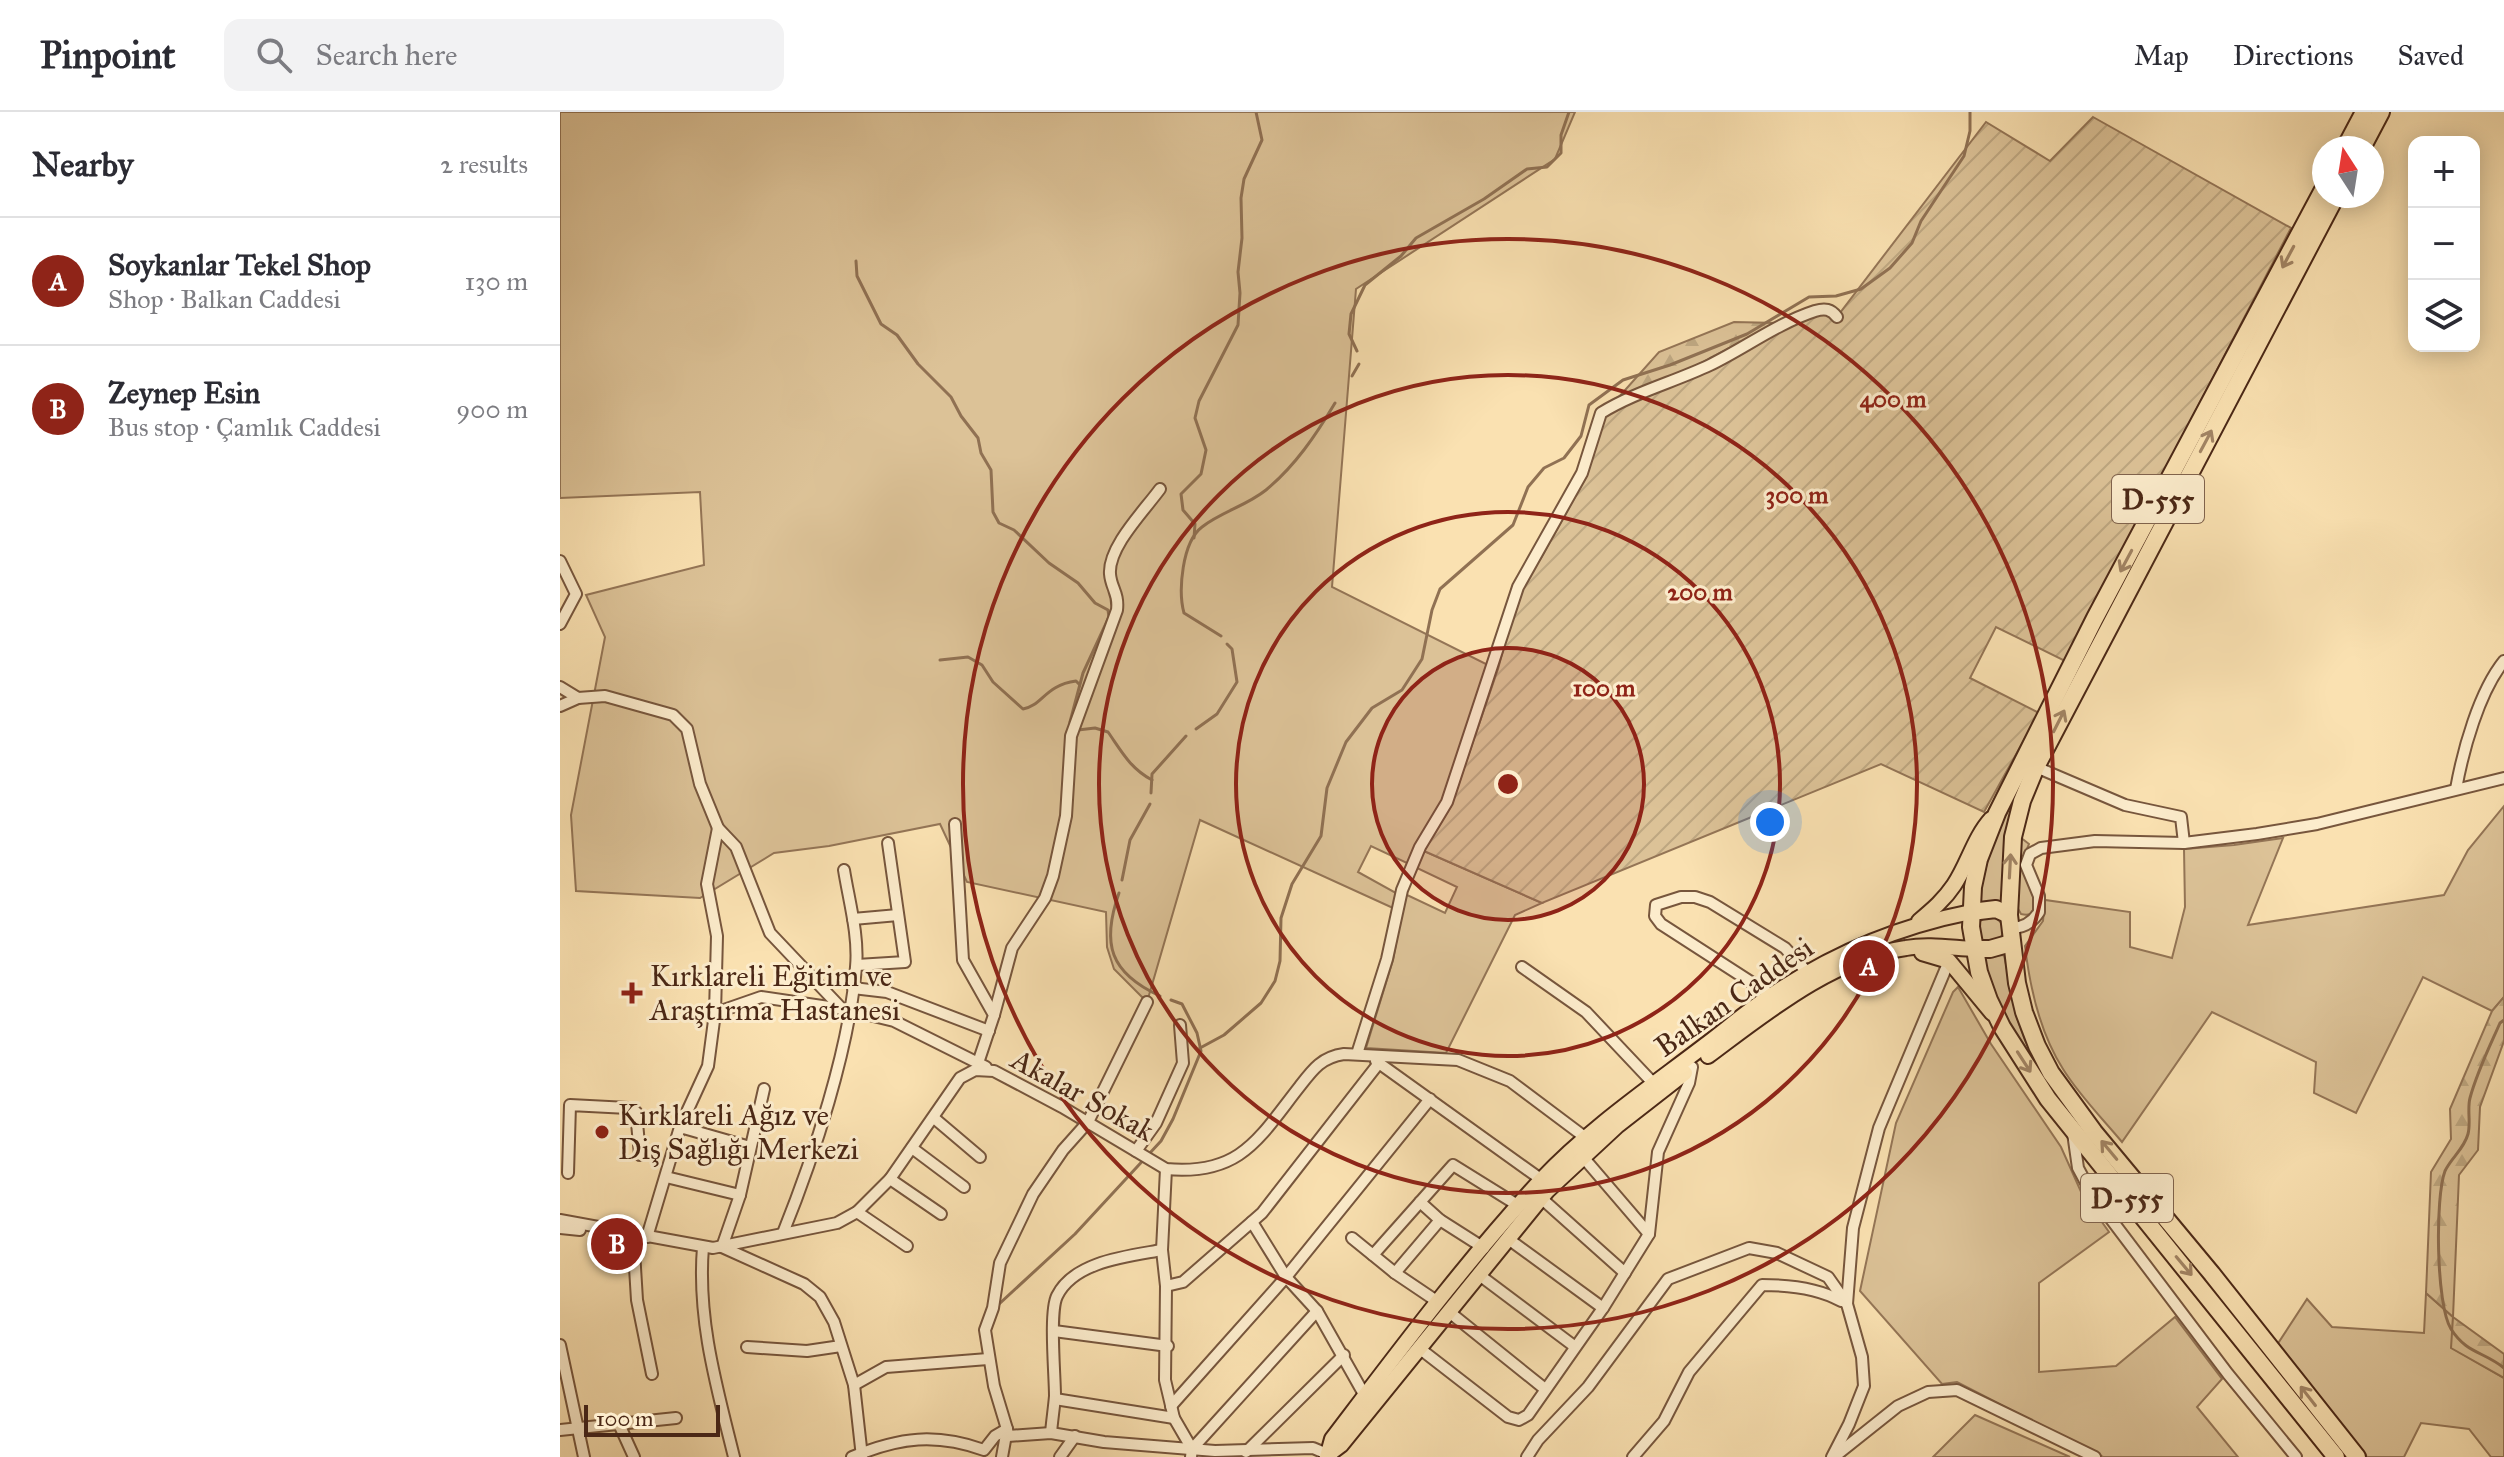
<!DOCTYPE html>
<html lang="en">
<head>
<meta charset="utf-8">
<style>
	body { margin:0; font-family:"IM FELL Great Primer",serif; background:#f2f2f3; color:#2b2b33 }
	.controls { position:absolute; right:24px; top:24px; display:grid; overflow:hidden; border-radius:16px; box-shadow:0 4px 20px #0003 }
	.controls button { width:72px; height:72px; display:grid; place-items:center; padding:0; border:0; border-bottom:2px solid #e1e1e2; background:#fff; color:#2b2b33; font:40px sans-serif }
	.compass { position:absolute; left:1752px; top:24px; width:72px; height:72px; border-radius:50%; background:#fff; box-shadow:0 4px 20px #0003; rotate:348deg }
	.scale { position:absolute; left:24px; bottom:20px; width:136px; box-sizing:border-box; padding-left:8px; border:4px solid #4b2816; border-top:0; font-size:22px; line-height:28px; white-space:nowrap; color:#4b2816; -webkit-text-stroke:6px #fceccc; paint-order:stroke }
	.you { position:absolute; left:1210px; top:710px; width:28px; height:28px; margin:-20px; border:6px solid #fff; border-radius:50%; background:#1a73e8; box-shadow:0 0 0 12px #1a73e833 }
	.badge { display:grid; place-items:center; width:52px; height:52px; border-radius:50%; background:#8f2418; color:#fff; font-size:26px; font-weight:700 }
	.pin { position:absolute; translate:-50% -50%; border:4px solid #fff; box-shadow:0 2px 8px #0006 }
	.list { margin:0; padding:0; list-style:none }
	h2 { display:flex; justify-content:space-between; align-items:center; height:104px; margin:0; padding:0 32px; font-size:34px }
	h2 small { font-size:26px; font-weight:400; color:#7c7c81 }
	.list li { display:grid; grid-template-columns:52px 1fr auto; gap:24px; align-items:center; box-sizing:border-box; height:128px; padding:0 32px; border-top:2px solid #e1e1e2 }
	.list b { display:block; font-size:30px; white-space:nowrap }
	.list p { margin:0; font-size:26px; white-space:nowrap; color:#7c7c81 }
	.list em { font-size:26px; font-style:normal; color:#7c7c81 }
	.icon { flex:none; width:44px; height:44px; fill:none; stroke:currentColor; stroke-width:2; stroke-linecap:round; stroke-linejoin:round }
	.map { position:relative; flex:none; width:1944px; height:1345px; overflow:hidden }
	header { display:flex; align-items:center; gap:48px; box-sizing:border-box; height:112px; padding:0 40px; background:#fff; border-bottom:2px solid #e1e1e2 }
	header strong { font-size:38px }
	nav { display:flex; gap:44px; margin-inline-start:auto; font-size:28px }
	.search { width:560px; height:72px; background:#f2f2f3; display:flex; align-items:center; gap:20px; box-sizing:border-box; padding:0 28px; border-radius:16px; color:#7c7c81; font-size:30px }
	main { display:flex }
	aside { flex:1; background:#fff }
	.map>svg:first-child { display:block }
	.grass { fill:#dcc297; stroke:#947556; stroke-width:2 }
	.forest { fill:url(#forest-firs); stroke:#947556; stroke-width:2 }
	.garden { fill:url(#garden-furrows); stroke:#947556; stroke-width:2 }
	.lines { fill:none; stroke-linecap:round; stroke-linejoin:round }
	.stream { stroke:#907153; stroke-width:3 }
	.minor-casing { stroke:#77563d; stroke-width:14 }
	.major-casing { stroke:#4b2816; stroke-width:18 }
	.highway-casing { stroke:#4b2816; stroke-width:20 }
	.minor { stroke:#fceccc; stroke-width:10 }
	.major { stroke:#fae1b1; stroke-width:14 }
	.highway { stroke:#fae1b1; stroke-width:16 }
	.oneway { stroke:#a28464 }
	.ring { fill:none; stroke:#8f2418; stroke-width:4 }
	.poi-dot { fill:#8f2418; stroke:#fceccc; stroke-width:3 }
	.labels { text-anchor:middle; dominant-baseline:central; stroke-width:6; stroke-linejoin:round; paint-order:stroke }
	.shield { fill:#fceccc; stroke:#80634d; stroke-width:2 }
	.shield-label { font-size:28px; font-weight:bold; fill:#4b2816 }
	.poi-label { font-size:30px; fill:#4b2816; stroke:#fceccc; text-anchor:start }
	.street-label { font-size:30px; fill:#4b2816; stroke:#fceccc }
	.centre { fill:#8f2418; stroke:#fceccc; stroke-width:4 }
	.ring-label { font-size:24px; text-anchor:middle; font-weight:bold; fill:#8f2418; stroke:#fceccc; stroke-width:6; stroke-linejoin:round; paint-order:stroke }
</style>
</head>
<body>
<header>
<strong>Pinpoint</strong>
<div class="search"><svg class="icon" aria-label="search" viewBox="0 0 24 24"><circle cx="10" cy="10" r="6"/><path d="M15 15l6 6"/></svg>Search here</div>
<nav><a>Map</a><a>Directions</a><a>Saved</a></nav>
</header>
<main>
<aside>
<h2>Nearby<small>2 results</small></h2>
<ul class="list">
<li><span class="badge">A</span><div><b>Soykanlar Tekel Shop</b><p>Shop · Balkan Caddesi</p></div><em>130 m</em></li>
<li><span class="badge">B</span><div><b>Zeynep Esin</b><p>Bus stop · Çamlık Caddesi</p></div><em>900 m</em></li>
</ul>
</aside>
<div class="map">
<svg width="1944" height="1345" viewBox="0 0 1944 1345">
	<defs>
		<pattern id="forest-firs" width="22" height="20" patternUnits="userSpaceOnUse" patternTransform="scale(2)"><rect width="22" height="20" fill="#dcc297"/><path d="M5 1l3.5 6h-7zM16 11l3.5 6h-7z" fill="#bea781"/></pattern>
		<pattern id="garden-furrows" width="10" height="10" patternUnits="userSpaceOnUse" patternTransform="scale(2)"><rect width="10" height="10" fill="#dcc297"/><path d="M-1 1l2-2M0 10L10 0M9 11l2-2" fill="none" stroke="#bea781"/></pattern>
	</defs>
	<rect width="100%" height="100%" fill="#fae1b1"/>
	<filter id="stains"><feTurbulence type="fractalNoise" baseFrequency=".0025" numOctaves="4"/><feColorMatrix values="0 0 0 0 .2 0 0 0 0 .09 0 0 0 0 .02 0 0 0 .5 -.17"/></filter>
	<radialGradient id="worn" r=".72"><stop offset=".6" stop-color="#630" stop-opacity="0"/><stop offset="1" stop-color="#630" stop-opacity=".3"/></radialGradient>
	<g class="grass">
		<polygon points="0,0 1015,0 995,47 796,177 772,475 928,553 883,689 849,752 811,734 798,760 836,781 833,796 640,708 587,890 554,857 547,835 546,800 407,770 380,712 269,734 214,741 140,786 16,779 11,703 45,525 26,483 144,453 140,380 0,386"/>
		<path d="M1479 630C1458 687 1441 727 1442 789L1418 792C1427 733 1452 683 1479 630Z"/>
		<path d="M1944 694V885L1932 899 1863 865 1796 1001 1754 981 1756 950 1652 900 1562 1030C1542 1006 1519 983 1503 957 1480 921 1470 877 1465 834L1483 809 1485 788 1570 800V835L1612 846 1625 795 1624 737 1674 733 1723 726 1688 813 1884 783 1908 738Z"/>
		<path d="M1460 725 1469 732 1462 749 1473 779 1476 796C1472 802 1469 804 1461 802L1457 795Z"/>
		<polygon points="864,739 982,791 955,803 886,941 806,936 833,848 845,782 885,801 897,775 857,756"/>
		<circle cx="1430" cy="818" r="13"/>
		<polygon points="1444,843 1457,906 1465,928 1495,984 1454,925 1436,888 1422,844"/>
		<polygon points="1398,875 1431,932 1501,1035 1522,1082 1549,1120 1479,1171 1479,1260 1556,1254 1615,1205 1662,1267 1637,1295 1678,1345 1543,1345 1397,1270 1382,1272 1300,1179 1336,1011 1393,880"/>
		<polygon points="1866,1181 1893,1205 1892,1236 1944,1266 1944,1345 1931,1345 1909,1317 1861,1311 1844,1345 1807,1345 1715,1236 1747,1187 1772,1215 1864,1221"/>
		<polygon points="1415,1303 1510,1345 1373,1345"/>
	</g>
	<g class="forest">
		<polygon points="1174,210 1216,211 1117,264 1058,286 1099,240"/>
		<polygon points="1944,885 1944,929 1920,995 1918,1038 1899,1063 1893,1205 1944,1242 1944,1266 1891,1236 1893,1205 1866,1181 1871,1060 1891,1027 1890,997 1932,899"/>
	</g>
	<polygon class="garden" points="1533,5 1731,116 1505,549 1436,515 1410,566 1479,601 1424,700 1321,652 982,791 864,739 891,694 938,557 960,475 981,446 1027,363 1044,305 1057,293 1258,201 1270,201 1276,206 1426,10 1490,49"/>
	<g class="lines">
		<g class="stream">
			<polyline points="296,149 297,164 321,212 337,223 358,252 391,285 401,304 418,326 421,341 431,358 433,400 439,411 454,418 489,451 518,471 535,491 548,498 549,505 523,561 510,610"/>
			<polyline points="797,239 789,222 791,202 805,173 841,144 856,126 924,87 967,57 987,55 1001,41 1001,23 1009,0"/>
			<polyline points="792,264 799,252"/>
			<polyline points="634,426 635,412 623,398 621,382 641,362 646,338 635,306 639,289 678,213 680,181 678,160 682,126 681,86 684,67 702,28 696,0"/>
			<path d="M661 524 624 501C618 479 622 430 642 415 661 400 686 394 706 378 735 354 756 323 775 291"/>
			<path d="M380 548 408 545 422 553 433 570 463 597C482 594 485 573 516 569L519 572"/>
			<polyline points="636,617 657,602 677,570 672,537 667,532"/>
			<path d="M518 618 535 616 548 620C562 640 570 656 592 668"/>
			<polyline points="591,681 592,662 626,624"/>
			<polyline points="562,768 570,728 590,692"/>
			<path d="M559 781C541 832 550 861 600 884"/>
			<path d="M1944 908 1940 911C1929 936 1917 960 1910 986 1907 997 1911 1011 1908 1022 1904 1037 1891 1046 1885 1059 1875 1085 1876 1193 1891 1217 1907 1242 1923 1239 1944 1256"/>
			<polyline points="640,936 664,923 701,891 715,869 720,849 721,806 732,772 761,724 767,676 786,630 812,596 842,578 862,547 872,498 880,477 953,413 968,375 984,356 1004,346 1021,324 1029,293 1063,268 1110,253 1187,222 1249,185 1276,184 1301,177 1330,156 1352,131 1361,109 1404,44 1410,19 1410,0"/>
			<polyline points="438,1193 515,1122 601,1029 613,1007 641,939 637,921 622,892 611,888"/>
		</g>
		<g class="minor-casing">
			<g id="minor">
				<polyline points="0,449 16,482 0,512"/>
				<polyline points="0,575 18,586"/>
				<polyline points="0,594 18,586 45,584 113,603 127,617 140,672 158,716 176,735 210,821 282,897"/>
				<polyline points="1476,655 1565,693 1621,705 1624,731"/>
				<path d="M1896 677C1903 638 1919 580 1944 549"/>
				<polyline points="395,712 403,848 434,903 418,951"/>
				<polyline points="293,807 338,803"/>
				<path d="M1451 816C1463 816 1472 811 1479 800V784L1466 753 1470 742 1481 736 1535 729 1624 731 1697 722 1757 712 1944 666"/>
				<polyline points="297,853 345,850 328,731"/>
				<polyline points="962,855 1026,900 1094,972"/>
				<polyline points="293,876 327,880 429,919"/>
				<polyline points="1211,883 1101,812 1095,804 1096,793 1121,785 1135,785 1150,790 1225,836 1248,861"/>
				<polyline points="155,901 201,885 289,898 334,909 426,955"/>
				<path d="M434 903 452 836 485 786 493 764 506 704 511 624 557 498C559 481 551 476 550 462 548 435 584 399 600 377"/>
				<path d="M797 942 827 847 842 778 860 735 887 690 958 475 1022 361 1041 301C1075 280 1114 270 1150 253 1185 236 1218 211 1255 199 1265 196 1271 197 1277 205"/>
				<polyline points="816,949 982,1068"/>
				<polyline points="374,1006 420,1045"/>
				<polyline points="120,1015 190,1035"/>
				<polyline points="1513,1021 1518,1056 1532,1082 1668,1262 1736,1345"/>
				<polyline points="352,1036 404,1075"/>
				<polyline points="576,1039 596,1011 623,951 620,913"/>
				<polyline points="1023,1045 1089,1122"/>
				<polyline points="606,1057 602,1138 606,1174 605,1268 614,1306 632,1337 631,1345"/>
				<polyline points="8,1061 10,993 68,996 76,1000 80,1043"/>
				<polyline points="106,1065 180,1083"/>
				<polyline points="330,1067 381,1102"/>
				<polyline points="981,1086 1065,1161"/>
				<polyline points="860,1090 880,1108 924,1136"/>
				<polyline points="297,1100 347,1134"/>
				<path d="M0 1108 153 1136 277 1111 297 1100 330 1067 400 966 415 958 434 959 502 995 606 1057C681 1064 699 1026 740 974 753 957 762 945 784 942L898 948 950 969 1026 1026"/>
				<polyline points="692,1110 726,1165 757,1199 805,1284"/>
				<polyline points="0,1116 20,1118"/>
				<path d="M223 1121C254 1044 289 938 296 855 299 824 289 789 284 758"/>
				<polyline points="73,1123 77,1188 92,1262"/>
				<polyline points="87,1125 120,1015 148,954 155,901 157,824 147,772 158,716"/>
				<polyline points="792,1126 835,1161 878,1190"/>
				<polyline points="947,1126 1043,1196"/>
				<path d="M143 1135C137 1208 157 1276 174 1345"/>
				<polyline points="162,1135 244,1172 260,1185 274,1210 294,1273 302,1345"/>
				<polyline points="162,1135 180,1083 204,977"/>
				<polyline points="813,1143 893,1053 959,1094"/>
				<polyline points="835,1161 880,1108"/>
				<polyline points="918,1162 1014,1234"/>
				<polyline points="606,1174 623,1170 702,1101 819,951"/>
				<polyline points="888,1199 985,1277"/>
				<polyline points="494,1219 608,1234"/>
				<polyline points="0,1233 24,1345"/>
				<polyline points="187,1235 247,1239 281,1234"/>
				<polyline points="859,1236 948,1305 959,1308 968,1303 1043,1196 1089,1122 1098,1040 1129,971 1132,955"/>
				<polyline points="294,1273 326,1255 428,1247"/>
				<polyline points="495,1287 614,1306"/>
				<polyline points="611,1294 726,1165 870,987"/>
				<polyline points="59,1312 74,1345"/>
				<polyline points="0,1318 116,1306"/>
				<path d="M491 1321C492 1309 494 1296 495 1284 495 1262 489 1200 497 1184 514 1149 569 1144 602 1138"/>
				<polyline points="632,1337 757,1199"/>
				<polyline points="686,1340 784,1243"/>
				<path d="M292 1345C340 1325 376 1321 424 1338L435 1324 447 1317 448 1324 491 1321 544 1330 655 1339 753 1336 772 1344"/>
				<polyline points="442,1345 447,1317 434,1274 425,1218 433,1196 440,1151 473,1082 503,1038 528,1010 587,890"/>
				<polyline points="500,1345 515,1324"/>
				<polyline points="967,1345 978,1328 1028,1275 1108,1167 1189,1136 1217,1141 1268,1165 1287,1192"/>
				<path d="M1073 1345 1104 1309 1129 1260 1202 1173C1229 1173 1258 1176 1281 1189"/>
				<polyline points="1272,1345 1289,1312 1304,1274 1302,1245 1287,1192 1293,1116 1319,1016 1389,849"/>
				<polyline points="1274,1345 1338,1294 1368,1280 1397,1278 1535,1345"/>
			</g>
		</g>
		<g class="major-casing">
			<g id="major">
				<path d="M1359 809C1372 798 1384 788 1394 773 1408 752 1414 726 1431 707"/>
				<polyline points="1362,841 1389,849 1432,901"/>
				<path d="M1148 944C1206 901 1272 846 1346 836 1368 832 1392 836 1414 837"/>
				<polyline points="769,1342 781,1333 987,1079 1057,1014 1125,961"/>
				<path d="M767 1345 772 1327C839 1239 906 1149 981 1068 1029 1017 1089 976 1144 934 1167 917 1188 898 1212 883 1272 842 1340 814 1411 800"/>
			</g>
		</g>
		<g class="highway-casing">
			<g id="highway">
				<polyline points="1785,36 1804,0"/>
				<polyline points="1802,36 1821,0"/>
				<polyline points="1764,76 1535,506 1437,701 1419,747 1413,775 1411,815 1419,860 1429,888 1442,915 1488,987 1776,1345"/>
				<polyline points="1776,84 1476,655 1462,689 1453,725 1449,803 1457,871 1464,900 1477,934 1491,961 1534,1020 1652,1162 1797,1345"/>
				<polyline points="1411,800 1436,797 1449,803"/>
				<polyline points="1414,837 1430,837 1451,831"/>
			</g>
		</g>
		<use href="#minor" class="minor"/>
		<use href="#major" class="major"/>
		<use href="#highway" class="highway"/>
	</g>
	<defs><path id="oneway-shaft" d="M-6 0H5M1.5-3L5.5 0L1.5 3" fill="none" stroke-width="1.6" stroke-linecap="round" stroke-linejoin="round" transform="scale(2)"/></defs>
	<g class="oneway">
		<use href="#oneway-shaft" transform="translate(1728 145) rotate(118)"/>
		<use href="#oneway-shaft" transform="translate(1646 329) rotate(-62)"/>
		<use href="#oneway-shaft" transform="translate(1566 449) rotate(118)"/>
		<use href="#oneway-shaft" transform="translate(1499 609) rotate(-63)"/>
		<use href="#oneway-shaft" transform="translate(1450 754) rotate(-87)"/>
		<use href="#oneway-shaft" transform="translate(1464 950) rotate(57)"/>
		<use href="#oneway-shaft" transform="translate(1549 1038) rotate(-130)"/>
		<use href="#oneway-shaft" transform="translate(1624 1154) rotate(50)"/>
		<use href="#oneway-shaft" transform="translate(1748 1284) rotate(-128)"/>
	</g>
	<circle cx="948" cy="672" r="136" fill="#8f2418" fill-opacity=".12"/>
	<g class="ring">
		<circle cx="948" cy="672" r="136"/>
		<circle cx="948" cy="672" r="272"/>
		<circle cx="948" cy="672" r="409"/>
		<circle cx="948" cy="672" r="545"/>
	</g>
	<g class="poi-dot">
		<path d="M68 869h8v8h8v8h-8v8h-8v-8h-8v-8h8z"/>
		<circle cx="42" cy="1020" r="8"/>
	</g>
	<g class="labels">
		<g class="shield">
			<rect x="1552" y="363" width="92" height="48" rx="6"/>
			<rect x="1521" y="1062" width="92" height="48" rx="6"/>
		</g>
		<g class="shield-label">
			<text x="1598" y="387">D-555</text>
			<text x="1567" y="1086">D-555</text>
		</g>
		<g class="poi-label">
			<text x="90" y="864">Kırklareli Eğitim ve<tspan x="90" dy="34">Araştırma Hastanesi</tspan></text>
			<text x="58" y="1003">Kırklareli Ağız ve<tspan x="58" dy="34">Diş Sağlığı Merkezi</tspan></text>
		</g>
		<g class="street-label">
			<text transform="translate(1174 885) rotate(-35)">Balkan Caddesi</text>
			<text transform="translate(523 983) rotate(29)">Akalar Sokak</text>
		</g>
	</g>
	<circle cx="948" cy="672" r="12" class="centre"/>
	<g class="ring-label">
		<text x="1333" y="295">400 m</text>
		<text x="1237" y="391">300 m</text>
		<text x="1140" y="488">200 m</text>
		<text x="1044" y="584">100 m</text>
	</g>
	<rect width="100%" height="100%" filter="url(#stains)"/>
	<rect width="100%" height="100%" fill="url(#worn)"/>
</svg>
<div class="controls">
<button>+</button>
<button>−</button>
<button><svg class="icon" aria-label="layers" viewBox="0 0 24 24"><path d="M12 4l9 5-9 5-9-5zM3 14l9 5 9-5"/></svg></button>
</div>
<svg class="compass" viewBox="-18 -18 36 36"><path d="M0-13l5 13h-10z" fill="#e53935"/><path d="M0 13l5-13h-10z" fill="#7c7c81"/></svg>
<div class="scale">100 m</div>
<div class="you"></div>
<div class="pin badge" style="left:1309px;top:854px">A</div>
<div class="pin badge" style="left:57px;top:1132px">B</div>
</div>
</main>
</body>
</html>
